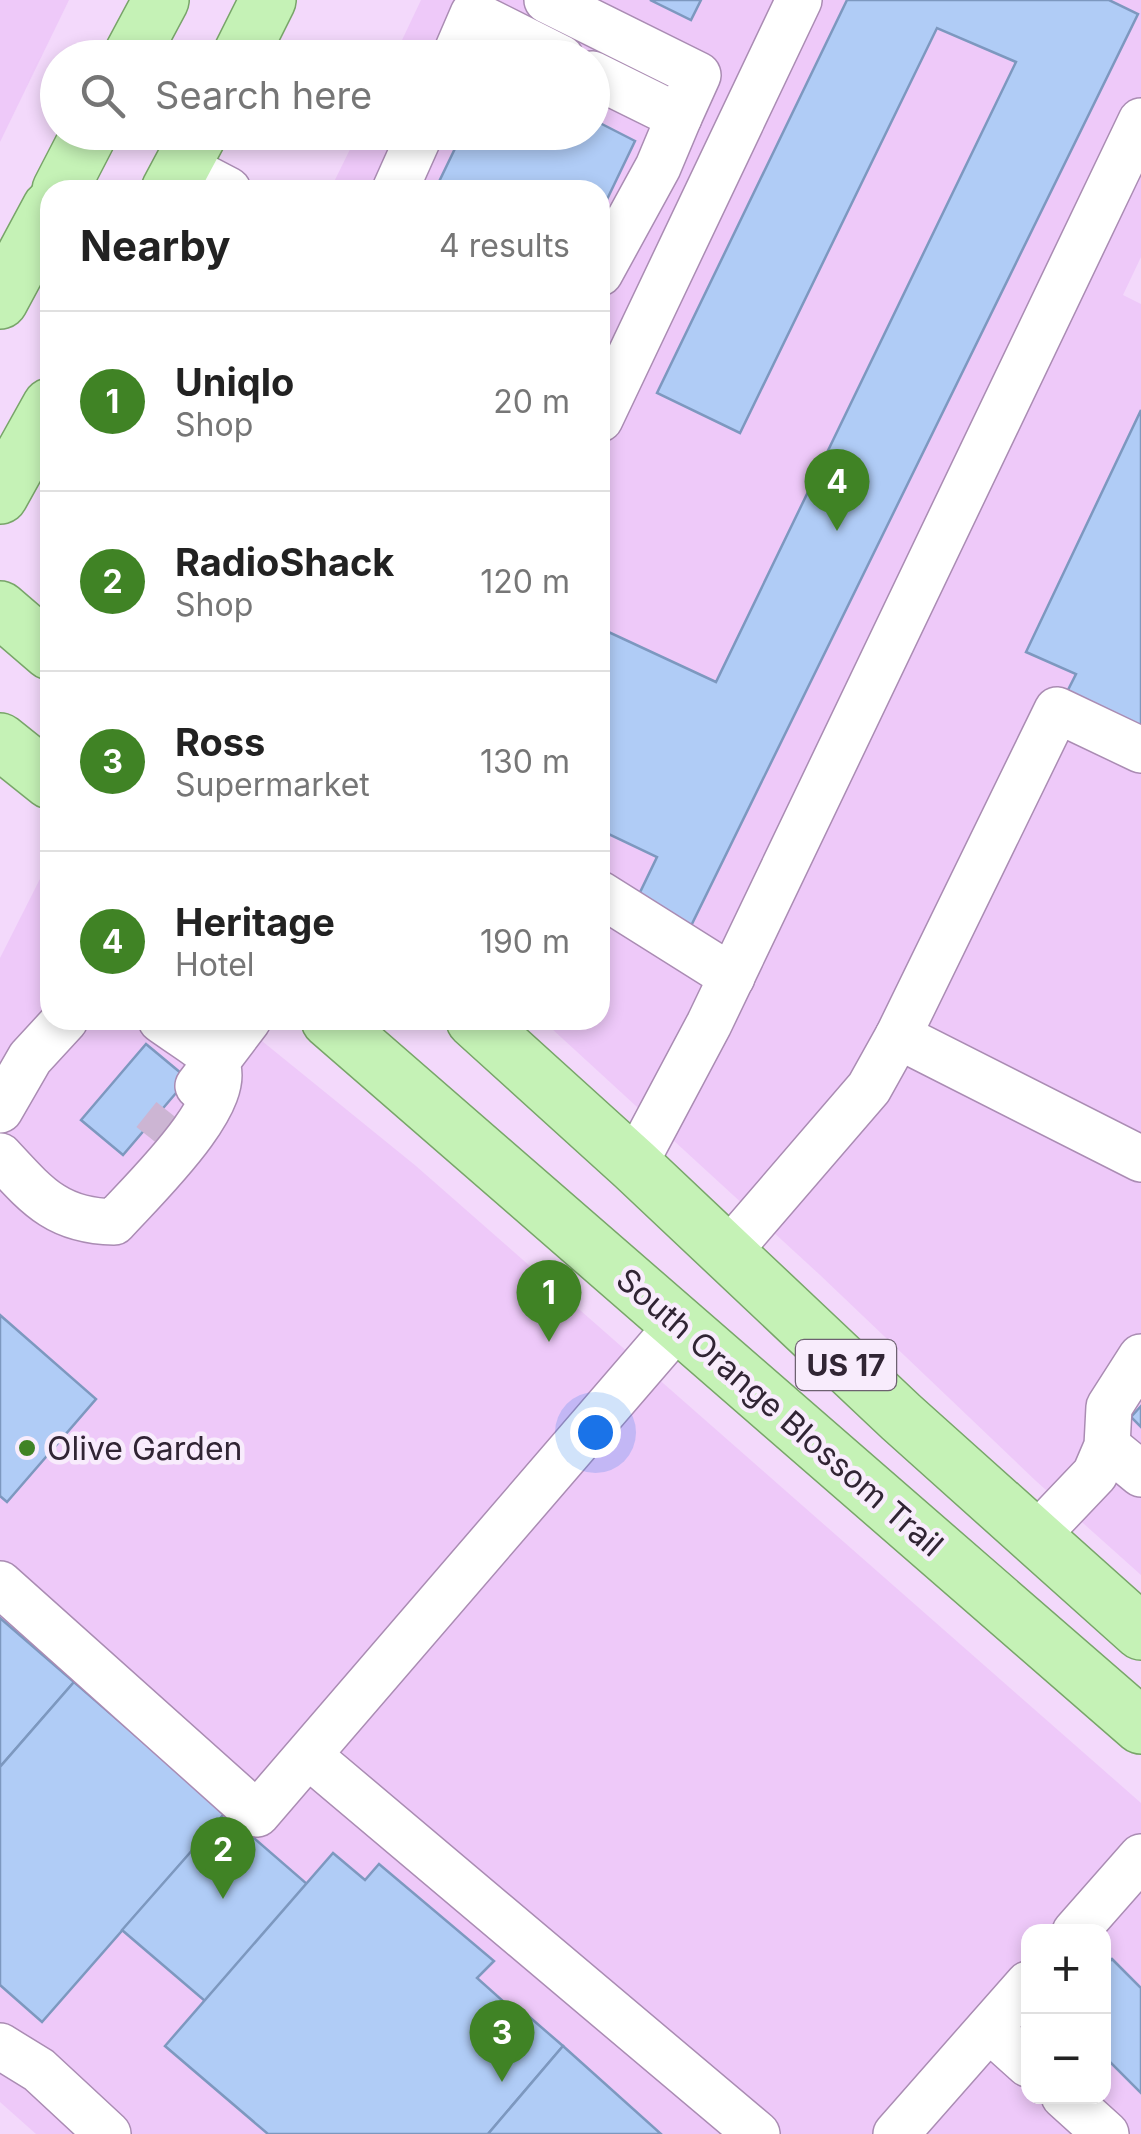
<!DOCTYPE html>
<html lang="en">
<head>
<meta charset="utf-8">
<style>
	body { margin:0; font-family:Inter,sans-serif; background:#f2f2f2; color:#222 }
	.controls { position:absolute; right:30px; bottom:30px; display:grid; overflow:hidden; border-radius:20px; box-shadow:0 5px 15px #0003 }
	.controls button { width:90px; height:90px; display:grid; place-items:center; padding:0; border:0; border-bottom:2px solid #e0e0e0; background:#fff; color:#222; font:50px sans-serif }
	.you { position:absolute; left:595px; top:1432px; width:35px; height:35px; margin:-25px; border:8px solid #fff; border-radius:50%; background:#1a73e8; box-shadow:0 0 0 15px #1a73e833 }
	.badge { display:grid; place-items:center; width:65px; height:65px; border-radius:50%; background:#408325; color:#fff; font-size:32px; font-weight:700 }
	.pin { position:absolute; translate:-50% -82px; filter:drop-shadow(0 2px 5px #0008) }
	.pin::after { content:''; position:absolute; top:52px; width:35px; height:30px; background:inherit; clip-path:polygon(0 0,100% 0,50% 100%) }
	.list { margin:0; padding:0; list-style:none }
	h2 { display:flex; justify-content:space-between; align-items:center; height:130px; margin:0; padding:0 40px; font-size:42px }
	h2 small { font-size:32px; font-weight:400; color:#767676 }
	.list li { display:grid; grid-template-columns:65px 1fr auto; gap:30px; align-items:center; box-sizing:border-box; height:180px; padding:0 40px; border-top:2px solid #e0e0e0 }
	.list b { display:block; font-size:38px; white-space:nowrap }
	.list p { margin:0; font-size:32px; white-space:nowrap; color:#767676 }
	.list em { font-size:32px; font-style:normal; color:#767676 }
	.icon { flex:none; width:55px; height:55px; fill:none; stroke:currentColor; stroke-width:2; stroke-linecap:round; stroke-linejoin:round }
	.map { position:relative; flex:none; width:1141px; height:2134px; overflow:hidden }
	.search { position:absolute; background:#fff; box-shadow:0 5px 15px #0003; left:40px; top:40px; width:570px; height:110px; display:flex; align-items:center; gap:25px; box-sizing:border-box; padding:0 35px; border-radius:55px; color:#767676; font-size:38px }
	.panel { position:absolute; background:#fff; box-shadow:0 5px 15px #0003; left:40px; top:180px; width:570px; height:850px; border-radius:30px }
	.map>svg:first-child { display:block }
	.built { fill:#eec9f9; fill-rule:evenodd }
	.building { fill:#b0ccf6; stroke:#7d98bf; stroke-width:2.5 }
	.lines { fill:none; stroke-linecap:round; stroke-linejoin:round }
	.minor-tunnel { stroke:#ccb5d3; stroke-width:45; stroke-dasharray:45 22; stroke-linecap:butt }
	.minor-casing { stroke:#aa8cb3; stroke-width:48 }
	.major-casing { stroke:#78a569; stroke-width:58 }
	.minor { stroke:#fff; stroke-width:45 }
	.major { stroke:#c5f2b6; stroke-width:55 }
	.poi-dot { fill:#408325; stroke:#f8ecfc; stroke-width:4 }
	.labels { text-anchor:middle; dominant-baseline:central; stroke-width:9; stroke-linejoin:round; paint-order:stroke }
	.shield { fill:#f8ecfc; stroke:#6d6170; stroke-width:2.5 }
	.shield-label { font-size:30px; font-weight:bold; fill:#312534 }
	.street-label { font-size:32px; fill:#312534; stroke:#f8ecfc }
	.poi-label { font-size:32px; fill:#312534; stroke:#f8ecfc; text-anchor:start }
</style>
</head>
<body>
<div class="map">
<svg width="1141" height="2134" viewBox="0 0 1141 2134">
	<rect width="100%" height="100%" fill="#f3d9fb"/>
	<g class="built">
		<polygon points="0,0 69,0 0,142"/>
		<polygon points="421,0 1141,0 1141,257 1123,295 1141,304 1141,1575 1036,1481 820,1275 551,1028 558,1020 600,1020 600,190 330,190 358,133 592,132 592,58 394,57"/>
		<path d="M46 867 50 870V1020H236L416 1166 1141 1803V2134H36L0 2102V958ZM1028 1932H1104V2096H1028Z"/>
	</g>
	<g class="building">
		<polygon points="650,0 701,0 691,20"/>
		<polygon points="847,0 1109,0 1138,14 687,934 632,909 657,857 600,830 600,628 716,682 1016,62 937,28 740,433 657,393"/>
		<polygon points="592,119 635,141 600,214 600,190 435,190 463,132 592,132"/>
		<polygon points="1141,410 1141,730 1066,694 1076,674 1026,652"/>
		<polygon points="146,1044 188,1079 123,1155 81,1120"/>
		<polygon points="0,1315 96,1399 7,1502 0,1496"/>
		<polygon points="1141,1406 1141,1427 1131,1417"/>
		<polygon points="0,1618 74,1682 0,1767"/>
		<polygon points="74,1682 225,1813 42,2022 0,1985 0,1767"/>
		<polygon points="225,1813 307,1884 205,2001 122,1930"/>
		<polygon points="333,1853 365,1880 379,1864 494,1961 477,1978 514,2011 518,2007 563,2046 488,2134 268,2134 165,2046"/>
		<polygon points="1112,1959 1141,1988 1141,2093 1104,2056 1104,1968"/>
		<polygon points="563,2046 661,2134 488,2134"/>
	</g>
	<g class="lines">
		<polyline class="minor-tunnel" points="154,1141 174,1116"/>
		<g class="minor-casing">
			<g id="minor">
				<polyline points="547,0 698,75 679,117"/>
				<polyline points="454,58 473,14 561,58"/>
				<polyline points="592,74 679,117 658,167 600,273"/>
				<polyline points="182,166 228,190"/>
				<polyline points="395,190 421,132"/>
				<polyline points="600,419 799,0"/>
				<polyline points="600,894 732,977"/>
				<polyline points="898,1036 1141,1159"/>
				<polyline points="198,1086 248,1020"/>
				<polyline points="0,1110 30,1058 65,1020"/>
				<path d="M0 1156C37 1196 57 1221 114 1222 139 1194 237 1101 216 1063 210 1051 174 1030 161 1020"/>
				<polyline points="634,1165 709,1024 1141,121"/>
				<polyline points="727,1253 869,1088 898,1036 1057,710 1141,750"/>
				<polyline points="1107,1446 1141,1474"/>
				<polyline points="1035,1537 1095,1474 1107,1446 1109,1407 1141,1357"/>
				<polyline points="0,1584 257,1814 679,1324"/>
				<polyline points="309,1756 757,2134"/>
				<polyline points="1075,1932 1141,1857"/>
				<polyline points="989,2029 1028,2064"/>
				<polyline points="0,2046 39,2070 108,2134"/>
				<polyline points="1064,2096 1106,2134"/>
				<polyline points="896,2134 1028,1984"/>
			</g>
		</g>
		<g class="major-casing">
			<g id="major">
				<polyline points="130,58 161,0"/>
				<polyline points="239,58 268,0"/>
				<polyline points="60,190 90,132"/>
				<polyline points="169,190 200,132"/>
				<polyline points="0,301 50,208"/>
				<polyline points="0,496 50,406"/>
				<polyline points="0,609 50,652"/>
				<polyline points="0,741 50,781"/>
				<polyline points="329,1020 1141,1726"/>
				<polyline points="474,1020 634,1165 901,1417 1141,1632"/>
			</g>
		</g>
		<use href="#minor" class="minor"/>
		<use href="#major" class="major"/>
	</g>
	<circle class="poi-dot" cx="27" cy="1448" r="10"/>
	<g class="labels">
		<rect class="shield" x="796" y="1340" width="100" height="50" rx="8"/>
		<g class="shield-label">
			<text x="846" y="1365">US 17</text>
		</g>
		<g class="street-label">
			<text transform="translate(780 1412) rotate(41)">South Orange Blossom Trail</text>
		</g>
		<g class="poi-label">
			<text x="47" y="1448">Olive Garden</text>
		</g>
	</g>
</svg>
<div class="controls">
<button>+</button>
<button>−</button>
</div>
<div class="you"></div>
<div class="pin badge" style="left:549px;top:1342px">1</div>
<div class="pin badge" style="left:223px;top:1899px">2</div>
<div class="pin badge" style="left:502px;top:2082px">3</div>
<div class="pin badge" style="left:837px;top:531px">4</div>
<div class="search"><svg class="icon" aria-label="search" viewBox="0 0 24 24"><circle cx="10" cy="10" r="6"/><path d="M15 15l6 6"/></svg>Search here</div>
<section class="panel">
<h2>Nearby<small>4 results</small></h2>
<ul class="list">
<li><span class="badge">1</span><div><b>Uniqlo</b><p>Shop</p></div><em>20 m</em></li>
<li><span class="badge">2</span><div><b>RadioShack</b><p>Shop</p></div><em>120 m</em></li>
<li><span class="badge">3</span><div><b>Ross</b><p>Supermarket</p></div><em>130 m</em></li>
<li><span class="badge">4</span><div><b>Heritage</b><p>Hotel</p></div><em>190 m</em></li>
</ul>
</section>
</div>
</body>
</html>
